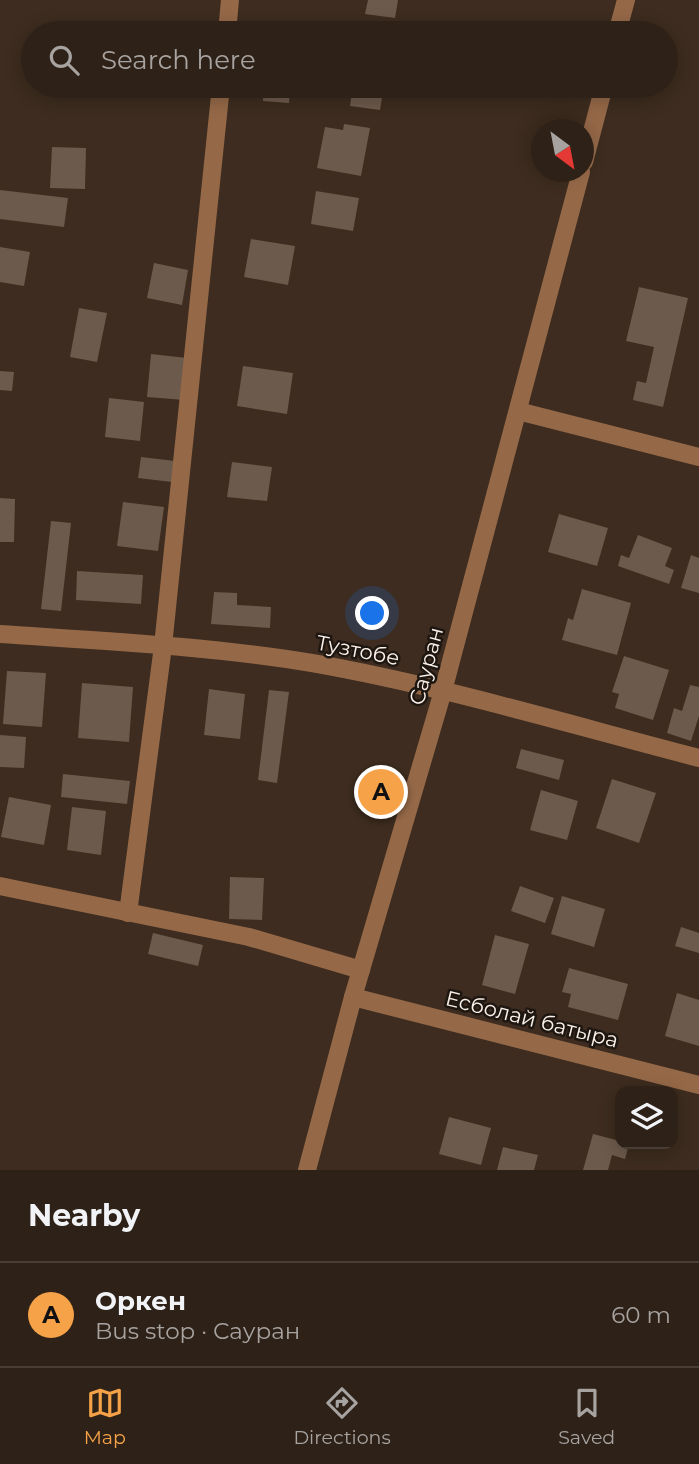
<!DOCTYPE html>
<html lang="en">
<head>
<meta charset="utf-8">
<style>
	body { margin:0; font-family:Montserrat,sans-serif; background:#362920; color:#f1f3f6 }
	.controls { position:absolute; right:21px; bottom:21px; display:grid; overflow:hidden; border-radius:14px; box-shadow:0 4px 18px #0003 }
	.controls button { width:63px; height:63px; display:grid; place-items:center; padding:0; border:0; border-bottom:2px solid #493e36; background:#2e2117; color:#f1f3f6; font:35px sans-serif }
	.compass { position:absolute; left:531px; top:119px; width:63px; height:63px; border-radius:50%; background:#2e2117; box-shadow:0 4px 18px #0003; rotate:148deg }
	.you { position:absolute; left:373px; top:614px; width:24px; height:24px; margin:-18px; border:5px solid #fff; border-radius:50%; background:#1a73e8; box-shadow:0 0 0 10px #1a73e833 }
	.badge { display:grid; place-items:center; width:46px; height:46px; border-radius:50%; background:#f6a248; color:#111; font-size:23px; font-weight:700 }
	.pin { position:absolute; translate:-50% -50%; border:4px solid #fff; box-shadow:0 2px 7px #0006 }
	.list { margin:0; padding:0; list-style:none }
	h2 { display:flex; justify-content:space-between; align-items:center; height:91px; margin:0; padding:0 28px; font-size:30px }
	h2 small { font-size:23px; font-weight:400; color:#a7a3a1 }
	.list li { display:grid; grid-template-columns:46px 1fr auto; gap:21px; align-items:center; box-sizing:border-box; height:105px; padding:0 28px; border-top:2px solid #493e36 }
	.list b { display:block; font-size:26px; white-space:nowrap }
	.list p { margin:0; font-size:23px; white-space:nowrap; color:#a7a3a1 }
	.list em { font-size:23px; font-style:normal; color:#a7a3a1 }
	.icon { flex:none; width:38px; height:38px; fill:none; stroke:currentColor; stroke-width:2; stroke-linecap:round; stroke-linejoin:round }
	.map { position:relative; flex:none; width:699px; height:1170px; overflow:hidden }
	.search { position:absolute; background:#2e2117; box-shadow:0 4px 18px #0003; left:21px; right:21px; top:21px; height:77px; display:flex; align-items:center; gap:18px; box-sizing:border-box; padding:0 24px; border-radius:38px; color:#a7a3a1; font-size:26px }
	.sheet { height:196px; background:#2e2117 }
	nav { display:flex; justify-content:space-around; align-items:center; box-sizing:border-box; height:98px; border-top:2px solid #493e36; background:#2e2117; font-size:19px; color:#a7a3a1 }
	nav a { display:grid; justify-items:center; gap:4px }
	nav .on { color:#f6a248 }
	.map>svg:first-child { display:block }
	.building { fill:#6c5a4c }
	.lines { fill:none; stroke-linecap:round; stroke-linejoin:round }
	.street { stroke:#956948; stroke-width:18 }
	.labels { text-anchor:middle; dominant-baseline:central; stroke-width:5; stroke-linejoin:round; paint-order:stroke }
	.street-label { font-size:21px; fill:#fcf1e8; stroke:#1e1711 }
</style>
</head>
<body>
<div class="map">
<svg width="699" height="1170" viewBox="0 0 699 1170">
	<rect width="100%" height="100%" fill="#3d2c1f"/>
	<g class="building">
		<polygon points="368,0 398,0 395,18 365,14"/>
		<polygon points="264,86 290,86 289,103 263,101"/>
		<polygon points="353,86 384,86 380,110 350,106"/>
		<polygon points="344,124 370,128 361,176 317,168 325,127 343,130"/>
		<polygon points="52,147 86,148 85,189 50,188"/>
		<polygon points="0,190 68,198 64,227 0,219"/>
		<polygon points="316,191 359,198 353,231 311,224"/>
		<polygon points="251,239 295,246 288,285 244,277"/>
		<polygon points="0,247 30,252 24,286 0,282"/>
		<polygon points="154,263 188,270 182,305 147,298"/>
		<polygon points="639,287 688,298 663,407 633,400 637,381 646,383 654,347 626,341"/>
		<polygon points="79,308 107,313 97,362 70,357"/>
		<polygon points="151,354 187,358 184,400 147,397"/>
		<polygon points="243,366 293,373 287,414 237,406"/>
		<polygon points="0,371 14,372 12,391 0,390"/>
		<polygon points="109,398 144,402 140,441 105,437"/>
		<polygon points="141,457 175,461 172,482 138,478"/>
		<polygon points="232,462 272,467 267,501 227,497"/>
		<polygon points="0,498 15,499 14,542 0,542"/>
		<polygon points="123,502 164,507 158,551 117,546"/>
		<polygon points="559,514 608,528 597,566 548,552"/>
		<polygon points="51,521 71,523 61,611 41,609"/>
		<polygon points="638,535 672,548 665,566 674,570 669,584 618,566 621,555 629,558"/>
		<polygon points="691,555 699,558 699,593 681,588"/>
		<polygon points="77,571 143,575 141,604 76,600"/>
		<polygon points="582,589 631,603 617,655 562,640 568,618 573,620"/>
		<polygon points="214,592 237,593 237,605 271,607 270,628 211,624"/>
		<polygon points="624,656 669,670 653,720 615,708 619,694 612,692"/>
		<polygon points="7,671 46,673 42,727 3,724"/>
		<polygon points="82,683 133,687 129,742 78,738"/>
		<polygon points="690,685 699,687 699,716 691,741 667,733 674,708 682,711"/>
		<polygon points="209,689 245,694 240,739 204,735"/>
		<polygon points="269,690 289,692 277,783 258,780"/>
		<polygon points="0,735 26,737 24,768 0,767"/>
		<polygon points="521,749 564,760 559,780 516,768"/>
		<polygon points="63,774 130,781 127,804 61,797"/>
		<polygon points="612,779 656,793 639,843 596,828"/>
		<polygon points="541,790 578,801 567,840 530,830"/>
		<polygon points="9,797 51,805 44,845 1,837"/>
		<polygon points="72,807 106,811 101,855 67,850"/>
		<polygon points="230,877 264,878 262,920 229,919"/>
		<polygon points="520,886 554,898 545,923 511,911"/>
		<polygon points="562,896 605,909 594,947 551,934"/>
		<polygon points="681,927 699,933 699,953 675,946"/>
		<polygon points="153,933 203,945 198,966 148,954"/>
		<polygon points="495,935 529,944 515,994 482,985"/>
		<polygon points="569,968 628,984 618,1020 568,1007 571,994 562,992"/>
		<polygon points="677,993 699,1000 699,1046 665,1036"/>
		<polygon points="449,1117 491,1128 481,1165 439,1154"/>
		<polygon points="593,1134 620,1141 620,1144 629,1144 625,1159 612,1155 608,1170 583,1170"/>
		<polygon points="503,1147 538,1155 534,1170 497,1170"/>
	</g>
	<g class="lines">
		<g class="street">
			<polyline points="227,33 230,0"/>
			<polyline points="617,33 626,0"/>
			<polyline points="584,162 604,86"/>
			<polyline points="518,411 699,457"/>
			<path d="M0 634C104 641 209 646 312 663 443 686 571 725 699 758"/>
			<polyline points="0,886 249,937 361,970"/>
			<polyline points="128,913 163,646 221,86"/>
			<polyline points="353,997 699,1085"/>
			<polyline points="307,1170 353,997 443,691 581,172"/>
		</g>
	</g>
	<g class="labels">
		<g class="street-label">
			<text transform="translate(358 650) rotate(11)">Тузтобе</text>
			<text transform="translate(426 666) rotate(-75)">Сауран</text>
			<text transform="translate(532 1019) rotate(14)">Есболай батыра</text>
		</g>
	</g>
</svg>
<div class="controls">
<button><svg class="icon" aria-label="layers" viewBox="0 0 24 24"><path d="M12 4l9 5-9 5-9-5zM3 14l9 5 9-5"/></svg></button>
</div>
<svg class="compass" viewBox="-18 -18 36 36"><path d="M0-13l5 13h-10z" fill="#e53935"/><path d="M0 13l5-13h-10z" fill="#a7a3a1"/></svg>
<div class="you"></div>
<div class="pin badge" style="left:381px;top:792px">A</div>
<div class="search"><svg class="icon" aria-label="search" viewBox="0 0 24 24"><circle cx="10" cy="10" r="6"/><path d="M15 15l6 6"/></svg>Search here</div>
</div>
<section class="sheet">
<h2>Nearby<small></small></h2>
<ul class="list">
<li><span class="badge">A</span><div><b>Оркен</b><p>Bus stop · Сауран</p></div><em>60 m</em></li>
</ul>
</section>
<nav>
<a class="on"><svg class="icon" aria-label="map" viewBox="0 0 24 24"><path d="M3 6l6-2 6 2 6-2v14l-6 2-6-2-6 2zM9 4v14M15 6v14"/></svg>Map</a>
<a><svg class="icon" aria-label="directions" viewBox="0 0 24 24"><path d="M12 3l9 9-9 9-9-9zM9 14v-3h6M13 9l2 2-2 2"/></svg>Directions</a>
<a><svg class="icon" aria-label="saved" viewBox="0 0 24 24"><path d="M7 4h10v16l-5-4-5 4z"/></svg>Saved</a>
</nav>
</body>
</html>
